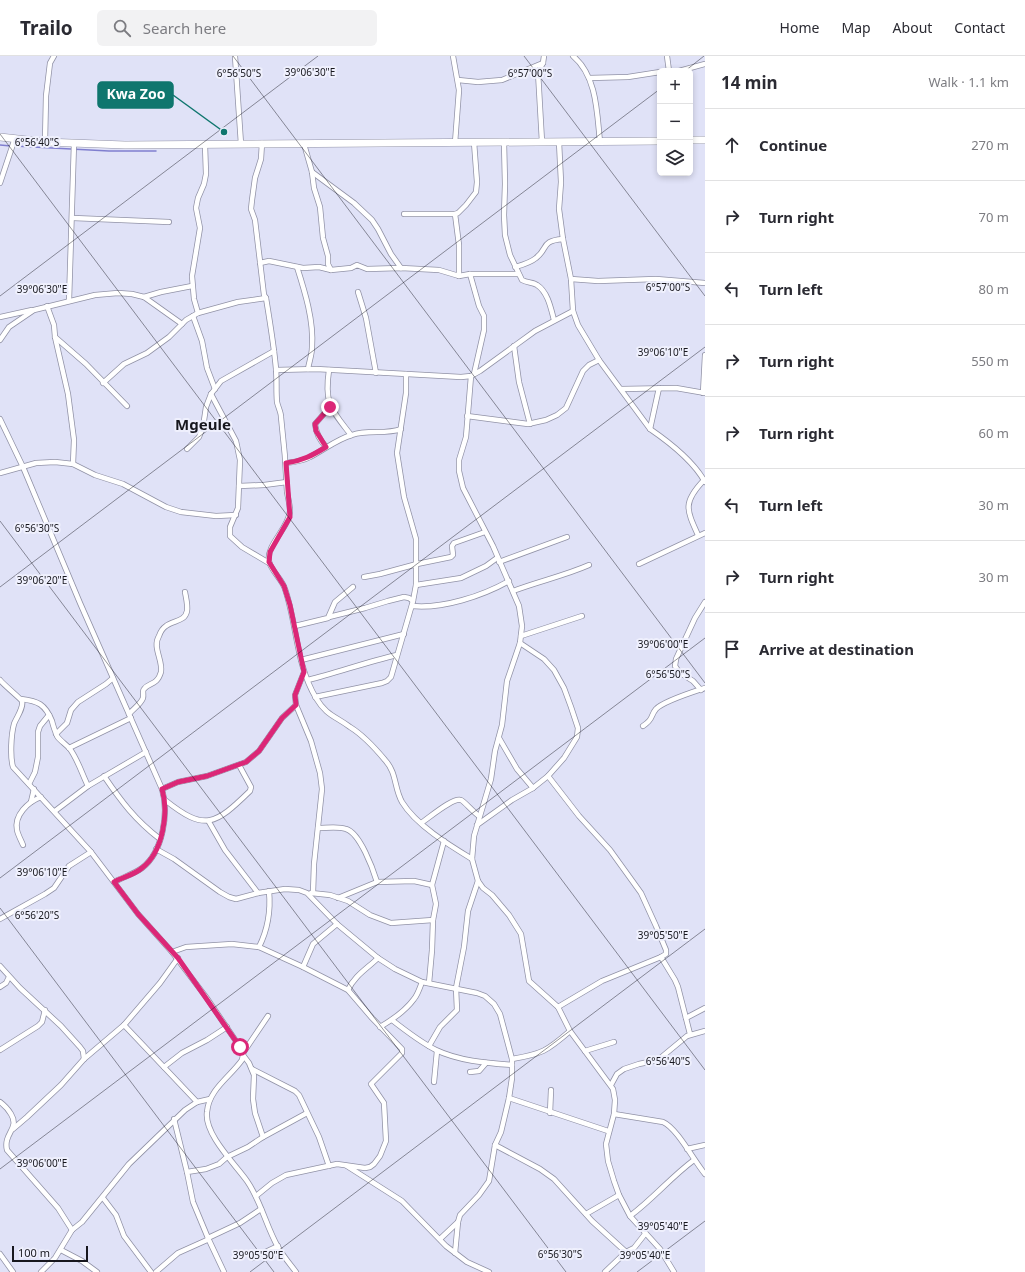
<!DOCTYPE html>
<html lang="en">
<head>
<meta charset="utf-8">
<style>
	body { margin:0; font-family:"Noto Sans",sans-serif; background:#f2f2f3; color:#2b2b33 }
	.controls { position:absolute; right:12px; top:12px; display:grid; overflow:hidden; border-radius:6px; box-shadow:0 2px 6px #0003 }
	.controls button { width:36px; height:36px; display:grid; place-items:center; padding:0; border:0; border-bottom:1px solid #e1e1e2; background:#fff; color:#2b2b33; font:20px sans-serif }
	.scale { position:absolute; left:12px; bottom:10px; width:76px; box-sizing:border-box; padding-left:4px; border:2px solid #17171e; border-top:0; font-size:11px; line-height:14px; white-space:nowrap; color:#17171e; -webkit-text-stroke:3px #eff0fd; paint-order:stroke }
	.stop { position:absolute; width:12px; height:12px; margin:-9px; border:3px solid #db2777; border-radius:50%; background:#fff }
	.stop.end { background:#db2777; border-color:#fff; box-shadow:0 1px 4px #0008 }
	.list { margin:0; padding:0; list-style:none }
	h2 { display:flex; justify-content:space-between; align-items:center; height:52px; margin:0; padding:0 16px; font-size:17px }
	h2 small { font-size:13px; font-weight:400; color:#7c7c81 }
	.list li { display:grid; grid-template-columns:26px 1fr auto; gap:12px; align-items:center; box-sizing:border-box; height:72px; padding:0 16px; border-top:1px solid #e1e1e2 }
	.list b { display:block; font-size:15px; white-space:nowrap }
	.list em { font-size:13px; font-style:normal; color:#7c7c81 }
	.icon { flex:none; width:22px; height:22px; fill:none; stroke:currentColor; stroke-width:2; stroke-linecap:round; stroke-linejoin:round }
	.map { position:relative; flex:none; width:705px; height:1216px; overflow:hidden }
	header { display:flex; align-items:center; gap:24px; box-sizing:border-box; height:56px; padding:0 20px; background:#fff; border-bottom:1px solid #e1e1e2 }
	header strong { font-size:19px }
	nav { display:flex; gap:22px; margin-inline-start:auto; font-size:14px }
	.search { width:280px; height:36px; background:#f2f2f3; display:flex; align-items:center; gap:10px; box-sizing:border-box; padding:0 14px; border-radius:6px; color:#7c7c81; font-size:15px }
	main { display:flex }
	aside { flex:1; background:#fff }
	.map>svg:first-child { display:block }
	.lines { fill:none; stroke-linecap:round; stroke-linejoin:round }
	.stream { stroke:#807fcf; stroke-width:1.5 }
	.street-casing { stroke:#9192a6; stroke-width:6 }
	.primary-casing { stroke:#9192a6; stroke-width:8 }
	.street { stroke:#fff; stroke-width:4.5 }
	.primary { stroke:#fff; stroke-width:7 }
	.route { stroke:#db2777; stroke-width:5 }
	.ticks { fill:none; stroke:#17171e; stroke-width:1; stroke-opacity:0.45 }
	.labels { text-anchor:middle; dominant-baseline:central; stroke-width:4; stroke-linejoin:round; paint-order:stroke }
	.quarter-label { font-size:15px; font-weight:bold; fill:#17171e; stroke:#eff0fd }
	.ticks-label { font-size:10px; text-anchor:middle; fill:#17171e; stroke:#eff0fd; stroke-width:4; stroke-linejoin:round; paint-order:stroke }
	.leader { fill:none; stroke:#0f766e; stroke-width:1.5 }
	.callout-dot { fill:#0f766e; stroke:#eff0fd; stroke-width:1.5 }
	.callout { fill:#0f766e; stroke:#0f766e; stroke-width:1.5 }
	.callout-label { font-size:14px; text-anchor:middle; font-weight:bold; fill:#fff }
</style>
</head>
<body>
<header>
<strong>Trailo</strong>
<div class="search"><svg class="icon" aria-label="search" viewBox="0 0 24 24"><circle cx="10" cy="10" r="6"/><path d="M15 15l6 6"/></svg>Search here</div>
<nav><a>Home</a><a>Map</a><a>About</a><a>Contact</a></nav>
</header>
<main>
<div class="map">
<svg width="705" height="1216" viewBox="0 0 705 1216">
	<rect width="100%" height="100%" fill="#e0e2f7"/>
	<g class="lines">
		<g class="stream">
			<polyline points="0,89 11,90"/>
			<polyline points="14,90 109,95 156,95"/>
		</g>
		<g class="street-casing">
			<g id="street">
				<polyline points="235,0 241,88"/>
				<polyline points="453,0 459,34 455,87"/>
				<path d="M573 0C597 20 597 57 600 86"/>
				<polyline points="667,0 669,15"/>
				<polyline points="679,15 705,8"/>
				<polyline points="589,22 628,21 660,16"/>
				<polyline points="458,24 478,26 502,24 543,7"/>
				<polyline points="45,86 46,40 50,7 54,0"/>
				<path d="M504 86 505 128 504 159 505 179 510 199 522 224C527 227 533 226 537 229 548 236 551 253 554 264"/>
				<polyline points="542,86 538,16 543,7 544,0"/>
				<path d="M559 86 561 126 559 153 563 183 571 223 573 255 578 269 599 304 650 373C669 386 694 406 705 426"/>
				<path d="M262 87 261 103 255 122 252 144 251 153 255 164 264 239 266 242C270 266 274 290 276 313 277 324 276 335 277 346 278 351 281 356 281 361 284 386 286 411 287 436 288 442 290 449 290 455 289 472 266 489 269 505 271 515 282 523 285 533 297 568 296 609 316 642 326 659 335 660 350 671 363 679 375 692 385 704 397 717 394 732 402 746 416 769 449 789 472 803"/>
				<polyline points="304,88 312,116 314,132 320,151 323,182 328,200 328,208 331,214"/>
				<polyline points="312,116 354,147 372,164 378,173 391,198 401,212"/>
				<polyline points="0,127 15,82"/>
				<polyline points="404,158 455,158 458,157 466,149 476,136 477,126 474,86"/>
				<polyline points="455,158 459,189 459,220"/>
				<polyline points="73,162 169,166"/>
				<polyline points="260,207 269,205 303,212 319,211 331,214 351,212 357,209 367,213 401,212 439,214 459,220 470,218 518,218"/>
				<path d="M297 211C305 236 314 265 312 291 312 299 309 306 308 313"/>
				<path d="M515 211C522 209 530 207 536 202 549 192 540 185 563 183"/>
				<polyline points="470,218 479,250 484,260 484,274 474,318"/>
				<polyline points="571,223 598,225 656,223 705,227"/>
				<polyline points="358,236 366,262 376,317"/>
				<polyline points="144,241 161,236 192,230"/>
				<polyline points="69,245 74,87"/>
				<polyline points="47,250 54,269 55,281 68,338 74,384 73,408"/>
				<polyline points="198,257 194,243 192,220 200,172 196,152 198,142 204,128 206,118 205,89"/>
				<polyline points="193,260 202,285 207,312 215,333"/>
				<polyline points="0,261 32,254"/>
				<polyline points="55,281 86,308 127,350"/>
				<polyline points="0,284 9,271 34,254 95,239 118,237 132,238 144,241 182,268"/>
				<polyline points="514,290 519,326 530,368"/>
				<polyline points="276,314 316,313 461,321 471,320 480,315 535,275 573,255"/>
				<path d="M329 314C324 348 331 353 351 379"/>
				<polyline points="471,320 466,381 459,404 459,415 463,432 493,490 519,550 522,570 520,587 507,625 502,669 495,695 491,723 474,780 472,803 478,825 483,832 492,839 509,859 521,878 529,925 558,951 570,975 613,1033 615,1044 614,1058 606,1088 608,1105 614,1125 619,1139 630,1160 660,1193 674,1216"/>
				<polyline points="103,327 124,308 147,297 169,281 186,264 198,257 238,246 266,242"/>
				<polyline points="621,333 676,332 705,337"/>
				<polyline points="703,337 705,299"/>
				<polyline points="211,338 236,385 240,404 238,452 230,471 230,480 242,491 269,507"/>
				<polyline points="467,360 528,368 546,364 557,359 566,352 583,315 589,309 599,304"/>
				<path d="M0 363 23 411 80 547 162 733C169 757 163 796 142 812 134 818 123 821 114 826"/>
				<polyline points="650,373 659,332"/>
				<path d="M326 391C320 384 316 378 315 368L330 351"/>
				<polyline points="187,393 199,381 203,371 206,351 211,338 221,325 274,295"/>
				<path d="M286 407C295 406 303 405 310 401 324 394 337 383 352 379 368 373 385 379 401 373"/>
				<polyline points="0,417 36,407 55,406 73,408 95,419 123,428 166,451 181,456 216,460 236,459"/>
				<polyline points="239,430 264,429 287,426"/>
				<path d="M698 479C686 453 683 446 704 424"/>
				<polyline points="499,506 567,481"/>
				<polyline points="639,508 705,477"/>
				<polyline points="364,521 380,518 417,508 451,501 453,499 452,490 454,487 485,476"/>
				<polyline points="416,529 461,522 486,510 497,502"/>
				<path d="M513 535C539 525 564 520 589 509"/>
				<path d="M412 550C443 553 482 540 509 525"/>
				<polyline points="329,561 365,552 388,545 404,541 409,542 413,545"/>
				<polyline points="295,570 328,562 335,546 353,531"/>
				<polyline points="521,580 582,560"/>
				<polyline points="301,604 404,578"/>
				<polyline points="304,616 295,639 296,649 311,685 320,717 322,733 314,808 313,837"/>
				<path d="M0 624C4 629 21 643 22 645 24 652 16 662 14 668 11 679 10 701 13 711L91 796 138 858 172 896 206 941 240 991 243 999 242 1004C230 1021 209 1033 207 1056 204 1078 235 1108 247 1125 261 1145 266 1170 278 1191 283 1200 290 1208 296 1216"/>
				<path d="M308 624C337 617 366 606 397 599"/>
				<polyline points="701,634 693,625 679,616 675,610 676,603 695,562 705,546"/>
				<polyline points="315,641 382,627 387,625 391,621 413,545 416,529 416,483 404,441 397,397 406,337 406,318"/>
				<path d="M21 643C38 645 45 648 52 665 53 670 55 675 57 680 60 685 66 688 70 693 78 704 82 718 88 730"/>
				<path d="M129 658C133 653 141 648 143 642 144 639 142 635 144 633 149 626 157 630 161 616 163 604 152 591 159 580 160 577 163 572 166 570 173 564 185 566 187 555 188 549 186 542 185 536"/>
				<path d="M643 670C654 663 650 660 656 653 664 645 693 636 705 632"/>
				<polyline points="56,678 67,667 71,654 78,646 106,628 113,622"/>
				<polyline points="499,682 517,713 533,732"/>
				<polyline points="69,692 131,662"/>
				<path d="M104 720C121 745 135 764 160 783"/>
				<polyline points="548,720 579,760 610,794 641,837 656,870 666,894 666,898 661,901 602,925 558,951"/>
				<polyline points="29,728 35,716 38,701 38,676 40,670 49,659"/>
				<polyline points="162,733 178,726 207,720 246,706 259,695 282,662 296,649"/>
				<path d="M165 744C205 776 215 769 250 735L251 731 239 709"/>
				<polyline points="31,746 34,733"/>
				<polyline points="55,755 88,730 146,696"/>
				<polyline points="209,766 225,794 258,837"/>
				<path d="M421 767C429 762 453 741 461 744 464 745 473 756 479 760"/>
				<polyline points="477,769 512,744 533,732 548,720 564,702 577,681 578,672 571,651 564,632 554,614 544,603 520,587"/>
				<path d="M318 772C327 772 338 770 346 773 360 777 373 813 377 826"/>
				<path d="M23 789C21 784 18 779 17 774 14 759 28 746 41 741"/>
				<polyline points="156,793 174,803 220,836 229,841 236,843 258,837 285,833 299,834 307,837 337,868 378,902 395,913 422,926 477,937 485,940 494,948 500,958 512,1003 512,1022 509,1042 501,1076 495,1089 489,1125 479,1139 460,1159 458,1166 440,1183"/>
				<polyline points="311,837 330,839 348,845 370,859 391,867 433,864"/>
				<polyline points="338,842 377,826 414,825 432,829"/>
				<polyline points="0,863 45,838 54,832 69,810 91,796"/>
				<path d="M259 891C268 873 271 856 269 835"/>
				<polyline points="172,896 186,891 232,888 259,891 303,911 348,934 372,962 402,993 402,997 371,1028 384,1047 386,1085 380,1100 374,1108 370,1111 365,1112 337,1108 286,1119 272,1127 256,1140"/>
				<polyline points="661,901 675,924 678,931 690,978"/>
				<polyline points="0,910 20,932 61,970 80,991 83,995 84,1003"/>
				<polyline points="303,911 313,888 337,868"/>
				<polyline points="429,927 432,894 433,864 436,848 432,829 444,785"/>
				<polyline points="0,931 6,927 9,921"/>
				<path d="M348 934C354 920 368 912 378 902"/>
				<polyline points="686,962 705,952"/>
				<path d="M392 964C406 975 420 986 436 994 459 1005 487 1007 512 1009"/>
				<polyline points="124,969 197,1046"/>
				<path d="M380 971C392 964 406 954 414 943 418 938 420 931 422 926"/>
				<polyline points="429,990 440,971 457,954 456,932 464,891 468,855 478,825"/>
				<polyline points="0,994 38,970 42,966 45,954"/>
				<polyline points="585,995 614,986"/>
				<polyline points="243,997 268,960"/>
				<path d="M512 1003C542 998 547 995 570 975"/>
				<polyline points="164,1011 182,997 207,984 227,971"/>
				<polyline points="252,1013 295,1035 299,1039 319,1081 329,1110"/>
				<polyline points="470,1016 479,1015 486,1007"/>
				<polyline points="434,1026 437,995"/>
				<polyline points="611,1029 617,1018 624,1013 639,1008 658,1004 687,980 705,975"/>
				<polyline points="509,1042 608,1075"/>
				<path d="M0 1046C4 1049 8 1053 11 1058 20 1073 3 1077 7 1094L58 1152 72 1174"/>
				<polyline points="550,1057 551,1034"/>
				<path d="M614 1058 663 1066C677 1072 694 1105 705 1118"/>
				<polyline points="174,1063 187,1116"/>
				<polyline points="13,1073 27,1061 61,1029 84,1003 124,969 160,927 178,902"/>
				<polyline points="263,1081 307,1057"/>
				<polyline points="495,1089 540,1113 554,1123 592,1165 626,1196"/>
				<polyline points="687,1093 705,1089"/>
				<polyline points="347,1110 402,1145 446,1190 467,1206 489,1216"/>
				<polyline points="103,1142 116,1159 124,1180 151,1216"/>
				<polyline points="586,1158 619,1139"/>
				<path d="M630 1160C653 1143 671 1121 694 1104"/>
				<polyline points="61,1194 82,1205 97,1216"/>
				<polyline points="455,1197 458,1166"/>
				<polyline points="0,1198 13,1216"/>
				<polyline points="253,1202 278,1190"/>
				<polyline points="41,1216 55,1202 72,1174 82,1166 129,1108 185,1054 197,1046 210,1043"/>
				<polyline points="156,1216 178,1197 207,1184 208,1182 193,1146 187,1116 206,1113 219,1108 227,1101 248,1091 263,1081 255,1057 253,1043 254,1019 249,1007 243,999"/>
				<polyline points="224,1216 208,1182 240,1167 261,1153"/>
				<polyline points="605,1216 626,1196 634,1192 645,1178"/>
			</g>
		</g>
		<g class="primary-casing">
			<g id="primary">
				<polyline points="0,81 45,86 125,89 660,85"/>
				<polyline points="690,84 705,84"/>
			</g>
		</g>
		<use href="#street" class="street"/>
		<use href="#primary" class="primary"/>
	</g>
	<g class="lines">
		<path class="route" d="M240 991 178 902 138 858 114 826C123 821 134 819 142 812 163 796 169 757 162 733L178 726 207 720 246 706 259 695 282 662 296 649 295 639 304 616 290 549 284 530 269 506 270 496 290 461 286 407C302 405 313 399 326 391L316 375 315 368 330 351"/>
	</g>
	<path class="ticks" d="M233 0 705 627M524 0 705 240M685 15 704 0M0 78 705 1014M0 240 318 0M0 465 566 1216M0 531 660 33M0 822 705 291M0 852 274 1216M0 1113 705 582M250 1216 705 873M637 1216 705 1165"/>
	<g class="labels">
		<g class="quarter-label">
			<text x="203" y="368">Mgeule</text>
		</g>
	</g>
	<g class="ticks-label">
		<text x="310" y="20">39°06'30"E</text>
		<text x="239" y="21">6°56'50"S</text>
		<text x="530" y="21">6°57'00"S</text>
		<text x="37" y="90">6°56'40"S</text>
		<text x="668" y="235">6°57'00"S</text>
		<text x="42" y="237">39°06'30"E</text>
		<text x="663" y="300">39°06'10"E</text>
		<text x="37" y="476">6°56'30"S</text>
		<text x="42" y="528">39°06'20"E</text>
		<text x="663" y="592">39°06'00"E</text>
		<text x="668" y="622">6°56'50"S</text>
		<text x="42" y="820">39°06'10"E</text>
		<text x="37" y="863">6°56'20"S</text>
		<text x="663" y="883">39°05'50"E</text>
		<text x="668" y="1009">6°56'40"S</text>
		<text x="42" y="1111">39°06'00"E</text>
		<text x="663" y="1174">39°05'40"E</text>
		<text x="560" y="1202">6°56'30"S</text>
		<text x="258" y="1203">39°05'50"E</text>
		<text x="645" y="1203">39°05'40"E</text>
	</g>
	<path class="leader" d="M224 76L173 39"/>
	<circle class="callout-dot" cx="224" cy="76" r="4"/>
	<rect class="callout" x="98" y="26" width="75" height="26" rx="4"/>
	<g class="callout-label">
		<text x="136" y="43">Kwa Zoo</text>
	</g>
</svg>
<div class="controls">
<button>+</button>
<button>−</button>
<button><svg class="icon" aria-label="layers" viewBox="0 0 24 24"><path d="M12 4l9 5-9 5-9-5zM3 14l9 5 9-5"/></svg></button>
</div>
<div class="scale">100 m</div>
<div class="stop" style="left:240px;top:991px"></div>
<div class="stop end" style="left:330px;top:351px"></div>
</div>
<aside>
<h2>14 min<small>Walk · 1.1 km</small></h2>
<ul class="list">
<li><svg class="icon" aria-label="ahead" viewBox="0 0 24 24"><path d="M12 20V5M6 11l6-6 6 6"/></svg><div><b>Continue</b></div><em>270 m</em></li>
<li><svg class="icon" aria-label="right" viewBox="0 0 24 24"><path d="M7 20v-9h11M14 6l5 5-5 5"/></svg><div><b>Turn right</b></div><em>70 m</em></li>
<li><svg class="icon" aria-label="left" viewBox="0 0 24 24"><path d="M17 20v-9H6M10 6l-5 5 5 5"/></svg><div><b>Turn left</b></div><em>80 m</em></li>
<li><svg class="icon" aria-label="right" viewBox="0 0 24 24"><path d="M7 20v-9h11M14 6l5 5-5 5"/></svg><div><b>Turn right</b></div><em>550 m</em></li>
<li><svg class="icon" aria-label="right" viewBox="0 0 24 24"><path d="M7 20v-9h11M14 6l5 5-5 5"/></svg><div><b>Turn right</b></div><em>60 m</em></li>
<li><svg class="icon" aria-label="left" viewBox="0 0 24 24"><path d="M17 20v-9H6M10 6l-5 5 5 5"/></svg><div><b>Turn left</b></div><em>30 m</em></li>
<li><svg class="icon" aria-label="right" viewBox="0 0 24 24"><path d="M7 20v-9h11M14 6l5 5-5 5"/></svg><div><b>Turn right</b></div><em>30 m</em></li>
<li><svg class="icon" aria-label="arrive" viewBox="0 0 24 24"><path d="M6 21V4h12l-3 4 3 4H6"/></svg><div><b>Arrive at destination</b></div></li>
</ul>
</aside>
</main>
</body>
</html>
